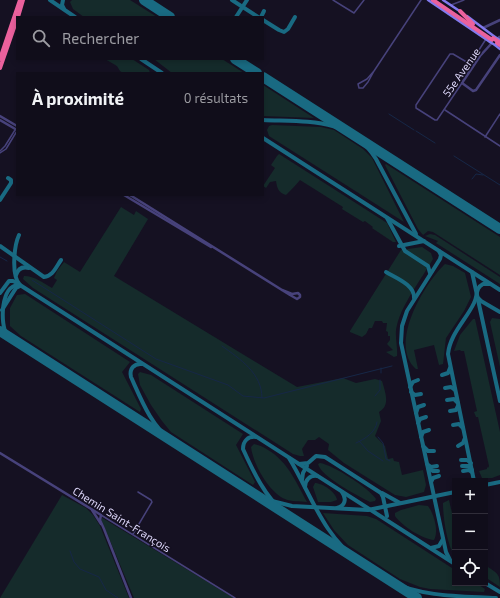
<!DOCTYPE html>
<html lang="fr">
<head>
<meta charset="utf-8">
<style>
	body { margin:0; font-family:"Exo 2",sans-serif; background:#1e1b27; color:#f1f3f6 }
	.controls { position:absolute; right:12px; bottom:12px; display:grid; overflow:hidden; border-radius:0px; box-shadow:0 2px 6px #0003 }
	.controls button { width:36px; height:36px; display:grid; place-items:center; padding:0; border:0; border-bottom:1px solid #302d39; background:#100d1a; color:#f1f3f6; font:20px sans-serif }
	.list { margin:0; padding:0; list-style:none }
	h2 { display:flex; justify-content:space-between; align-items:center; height:52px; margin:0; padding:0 16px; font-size:17px }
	h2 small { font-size:13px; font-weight:400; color:#9c9ca2 }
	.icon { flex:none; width:22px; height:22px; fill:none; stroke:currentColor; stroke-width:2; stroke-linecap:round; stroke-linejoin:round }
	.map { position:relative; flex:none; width:500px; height:598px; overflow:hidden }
	.search { position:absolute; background:#100d1a; box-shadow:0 2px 6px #0003; left:16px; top:16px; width:248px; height:44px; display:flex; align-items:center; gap:10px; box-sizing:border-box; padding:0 14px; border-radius:0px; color:#9c9ca2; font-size:15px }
	.panel { position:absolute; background:#100d1a; box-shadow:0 2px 6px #0003; left:16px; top:72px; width:248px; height:124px; border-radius:0px }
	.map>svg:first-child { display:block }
	.green { fill:#152b2b }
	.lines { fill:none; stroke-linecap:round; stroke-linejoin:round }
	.stream { stroke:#162747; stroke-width:1 }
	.taxiway { stroke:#196a82; stroke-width:4 }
	.runway { stroke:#196a82; stroke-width:10 }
	.minor { stroke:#47427b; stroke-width:1.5 }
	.tertiary { stroke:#47427b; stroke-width:2.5 }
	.secondary { stroke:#827aee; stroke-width:2.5 }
	.motorway { stroke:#eb619d; stroke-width:4 }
	.secondary-bridge { stroke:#827aee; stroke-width:2.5 }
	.motorway-bridge { stroke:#eb619d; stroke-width:4 }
	.labels { text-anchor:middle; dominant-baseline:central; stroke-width:3; stroke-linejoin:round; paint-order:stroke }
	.street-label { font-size:11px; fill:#ddd7fa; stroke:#151122 }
</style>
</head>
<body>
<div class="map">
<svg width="500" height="598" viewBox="0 0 500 598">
	<rect width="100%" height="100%" fill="#151122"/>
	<g class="green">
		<polygon points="72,0 130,0 157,17 84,17 73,9 70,2"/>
		<polygon points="105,59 132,59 149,70 150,73 123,73 120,71 117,66"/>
		<polygon points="154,59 222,59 244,73 172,73"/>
		<polygon points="263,85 314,118 263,116"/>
		<polygon points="272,125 321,127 334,130 363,149 372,158 404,222 269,136 267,130 269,126"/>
		<path d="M279 154 387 223 396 242H393L372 228 373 227 365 221 363 222 342 209 343 207 300 180C296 185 291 190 286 195 278 193 277 187 276 181L270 182 266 188 263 186 275 168 271 165 277 156Z"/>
		<polygon points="386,164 500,237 500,275 433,232 428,231 423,235 418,229 385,165"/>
		<path d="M121 207 134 215 136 211 148 219 114 276 297 387 343 378 356 383 375 379 382 381C385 392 391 405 379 412L381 421 375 436 385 446 388 459 393 458 394 461 399 462 402 475 423 470 426 485 424 492 406 497 395 495 344 463 328 450 329 444 319 437 315 440H308L302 449 304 456H300L293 454 33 288 23 279 24 276C35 276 43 283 52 288L57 280 54 278 57 271 64 262 80 272Z"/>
		<polygon points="430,234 435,235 500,277 500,284 436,243 438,241 425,236"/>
		<path d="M422 247 431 253 433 259C422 278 402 304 397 325 394 335 398 346 397 356L394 357 386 352 393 350 387 344 390 340V336H388V332L386 331 387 323H383L382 321H375L372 328H369L366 334 362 337 350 332V331L401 250Z"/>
		<path d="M445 264 453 266 465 273 471 297 464 311 446 338 443 364 439 365 434 345 414 350 418 369H416C388 344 424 284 445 264Z"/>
		<polygon points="25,294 130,362 122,372 141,409 140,412 21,336 10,326 10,308 17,295"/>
		<polygon points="492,318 500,319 500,367 490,322"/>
		<polygon points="473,319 475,319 500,432 500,475 492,478 482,478 479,471 487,469 487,467 488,468 489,466 478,417 476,417 474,412 477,411 464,351 461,351 460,350 454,351 460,335"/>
		<polygon points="140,372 151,375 243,434 236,445 255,482 253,485 171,432 162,421 151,405 140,385 138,374"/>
		<path d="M254 444C259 445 264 447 268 450 288 462 296 482 307 502 300 501 291 502 285 499 269 492 253 464 251 447Z"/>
		<path d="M320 463C333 465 369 488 376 499L375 501 370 502 364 499C353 493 321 476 318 464Z"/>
		<path d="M315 483C322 483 336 492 337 500L331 502H318L313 487Z"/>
		<polygon points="62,495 86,508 93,515 100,526 129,598 0,598"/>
		<path d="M449 500 455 526V557C447 545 443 518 443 503Z"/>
		<path d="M419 505 428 506C434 514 439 531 434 540 422 539 402 526 395 516V513L401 510Z"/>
		<polygon points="323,513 367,516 376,519 455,570 455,583 476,583 485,589 484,592 430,589 420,587 400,579 348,545 334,530"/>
		<polygon points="102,518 104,519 234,598 134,598 101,519"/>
		<path d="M485 553 488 567C498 574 500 574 500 587L485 577Z"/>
	</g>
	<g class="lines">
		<g class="stream">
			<polyline points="389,114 414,130"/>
			<polyline points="416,131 435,143"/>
			<polyline points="454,156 500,185"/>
			<polyline points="472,179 476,174 483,175"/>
			<polyline points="0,257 7,261"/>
			<polyline points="32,280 156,359 228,385 243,396 264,398 392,366"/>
			<path d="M222 346C240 359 262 373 262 398"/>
			<polyline points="381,373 381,368"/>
			<polyline points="375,396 380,390 380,380"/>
			<polyline points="378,437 383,443 386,459 390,461"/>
			<polyline points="359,441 368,451 383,461"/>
			<path d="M356 443C365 439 376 432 377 422"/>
			<polyline points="70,551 74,562 80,569 99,577 106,590 118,598"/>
		</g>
		<g class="taxiway">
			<polyline points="50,0 75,17"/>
			<polyline points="63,0 62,5 64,9"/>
			<polyline points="232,0 258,17"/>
			<polyline points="236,17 247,0"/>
			<polyline points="261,17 264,11"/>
			<polyline points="263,20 279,30 284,32 288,29 295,17"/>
			<polyline points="141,59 162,73"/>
			<polyline points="234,59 252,69"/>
			<path d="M263 120C307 122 350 117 376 159L416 234"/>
			<polyline points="263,138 500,290"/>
			<polyline points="0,200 11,183 11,180 8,178"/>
			<polyline points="387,218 405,251 428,266 430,273"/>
			<path d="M19 235C14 246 11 276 20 285"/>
			<path d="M0 246 44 277C53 276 56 267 61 260"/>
			<polyline points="399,246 424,241"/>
			<polyline points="439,251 441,255 440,259 407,311 402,326 401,343 446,552 450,560"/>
			<path d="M386 272C396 278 415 285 414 298"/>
			<polyline points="472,272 500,401"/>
			<path d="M16 275C18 269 22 266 29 268"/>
			<polyline points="0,293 9,281 13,281 17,283"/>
			<polyline points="478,298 481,301 500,312"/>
			<polyline points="2,310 16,288 20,286"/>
			<path d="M7 335C0 326 0 283 20 285L455 564"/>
			<path d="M142 364C134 363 129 369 131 377 141 399 151 426 172 441"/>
			<polyline points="442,375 448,373 450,368"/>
			<polyline points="410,387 413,382 418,380"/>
			<polyline points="445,388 451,387 455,390"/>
			<polyline points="411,392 415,395 421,394"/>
			<polyline points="447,400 454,399 458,403"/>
			<polyline points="450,411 456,410 458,406"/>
			<polyline points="416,413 418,407 424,405"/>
			<polyline points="418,423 420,419 426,417"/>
			<polyline points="453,425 459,424 463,428"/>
			<path d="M256 437C248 436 243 441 243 449 253 471 266 499 286 514"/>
			<polyline points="421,437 423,432 429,430"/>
			<polyline points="423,446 428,451 434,451"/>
			<polyline points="458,446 463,443 465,438"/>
			<path d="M289 458C311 494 323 536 359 561"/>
			<polyline points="461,460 467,460 471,463"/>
			<polyline points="299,464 308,463 316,456 325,457 381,493 383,497 387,516"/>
			<polyline points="427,464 431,467 437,466"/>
			<polyline points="462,466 469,466 472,470"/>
			<polyline points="428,468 433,471 438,471"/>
			<polyline points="463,471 469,470 472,472"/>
			<polyline points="302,480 303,473 307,466"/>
			<path d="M474 481 448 354C450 334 466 320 474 303 478 296 475 288 483 284H490"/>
			<polyline points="431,482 433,478 439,476"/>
			<polyline points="485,485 500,482"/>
			<path d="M305 487C305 480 310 475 317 476"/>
			<polyline points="249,490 268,500 292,506 368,510 455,492"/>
			<polyline points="382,493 400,503"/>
			<path d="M337 508C345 506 347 499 342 492"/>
			<polyline points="431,548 439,546 443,539"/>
			<path d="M391 582C424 597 460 596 496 598"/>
			<polyline points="485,583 500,592"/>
		</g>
		<g class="runway">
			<polyline points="144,0 170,17"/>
			<polyline points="235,59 257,73"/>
			<polyline points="263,77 500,229"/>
			<polyline points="0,331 417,598"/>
		</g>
		<g class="minor">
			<polyline points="333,0 354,13 364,0"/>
			<polyline points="451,5 464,0"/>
			<polyline points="374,71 368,82 363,88 359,88 358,84 367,79 374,71 421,0"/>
			<polyline points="462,83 437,120 435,120 416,108 416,105 450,54 453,54 470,64 486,39"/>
			<polyline points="445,110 500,146"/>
			<polyline points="485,137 500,114"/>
			<polyline points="0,151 5,146 15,130"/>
			<polyline points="0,153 6,149 17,131"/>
			<polyline points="101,515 235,598"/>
			<polyline points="133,534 152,502 151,500 138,492"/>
		</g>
		<g class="tertiary">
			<polyline points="483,28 500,20"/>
			<polyline points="499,37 500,37"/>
			<polyline points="491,44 480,56 462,83 473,91 476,90 500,55"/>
			<polyline points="0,116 17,126"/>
			<polyline points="0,120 17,130"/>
			<polyline points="124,195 211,247"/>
			<polyline points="130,195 290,295 297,299 300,297 300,295 298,293 292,294 282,290"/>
			<polyline points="0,453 101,515 100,520 104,529 131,598"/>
			<polyline points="92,510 101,524"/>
		</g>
		<g class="secondary">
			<polyline points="428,0 490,42"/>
			<polyline points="443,0 461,12"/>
			<polyline points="467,16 495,37"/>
			<polyline points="495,45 500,49"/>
		</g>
		<g class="motorway">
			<polyline points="433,0 492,40"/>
			<polyline points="460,11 473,24"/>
			<polyline points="18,17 23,0"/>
			<polyline points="497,43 500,45"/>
			<polyline points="0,59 20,0"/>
			<polyline points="0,68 17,19"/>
		</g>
		<g class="secondary-bridge">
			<polyline points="495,37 500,40"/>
			<polyline points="490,42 495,45"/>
		</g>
		<polyline class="motorway-bridge" points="493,38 499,42"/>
	</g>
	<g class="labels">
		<g class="street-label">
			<text transform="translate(461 72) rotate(-55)">55e Avenue</text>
			<text transform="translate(122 519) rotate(32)">Chemin Saint-François</text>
		</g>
	</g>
</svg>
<div class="controls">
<button>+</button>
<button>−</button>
<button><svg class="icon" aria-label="locate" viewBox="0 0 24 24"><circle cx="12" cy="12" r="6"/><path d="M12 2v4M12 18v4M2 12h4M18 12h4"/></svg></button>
</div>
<div class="search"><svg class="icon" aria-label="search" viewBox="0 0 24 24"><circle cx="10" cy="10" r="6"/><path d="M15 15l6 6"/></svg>Rechercher</div>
<section class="panel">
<h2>À proximité<small>0 résultats</small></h2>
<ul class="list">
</ul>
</section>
</div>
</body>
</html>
